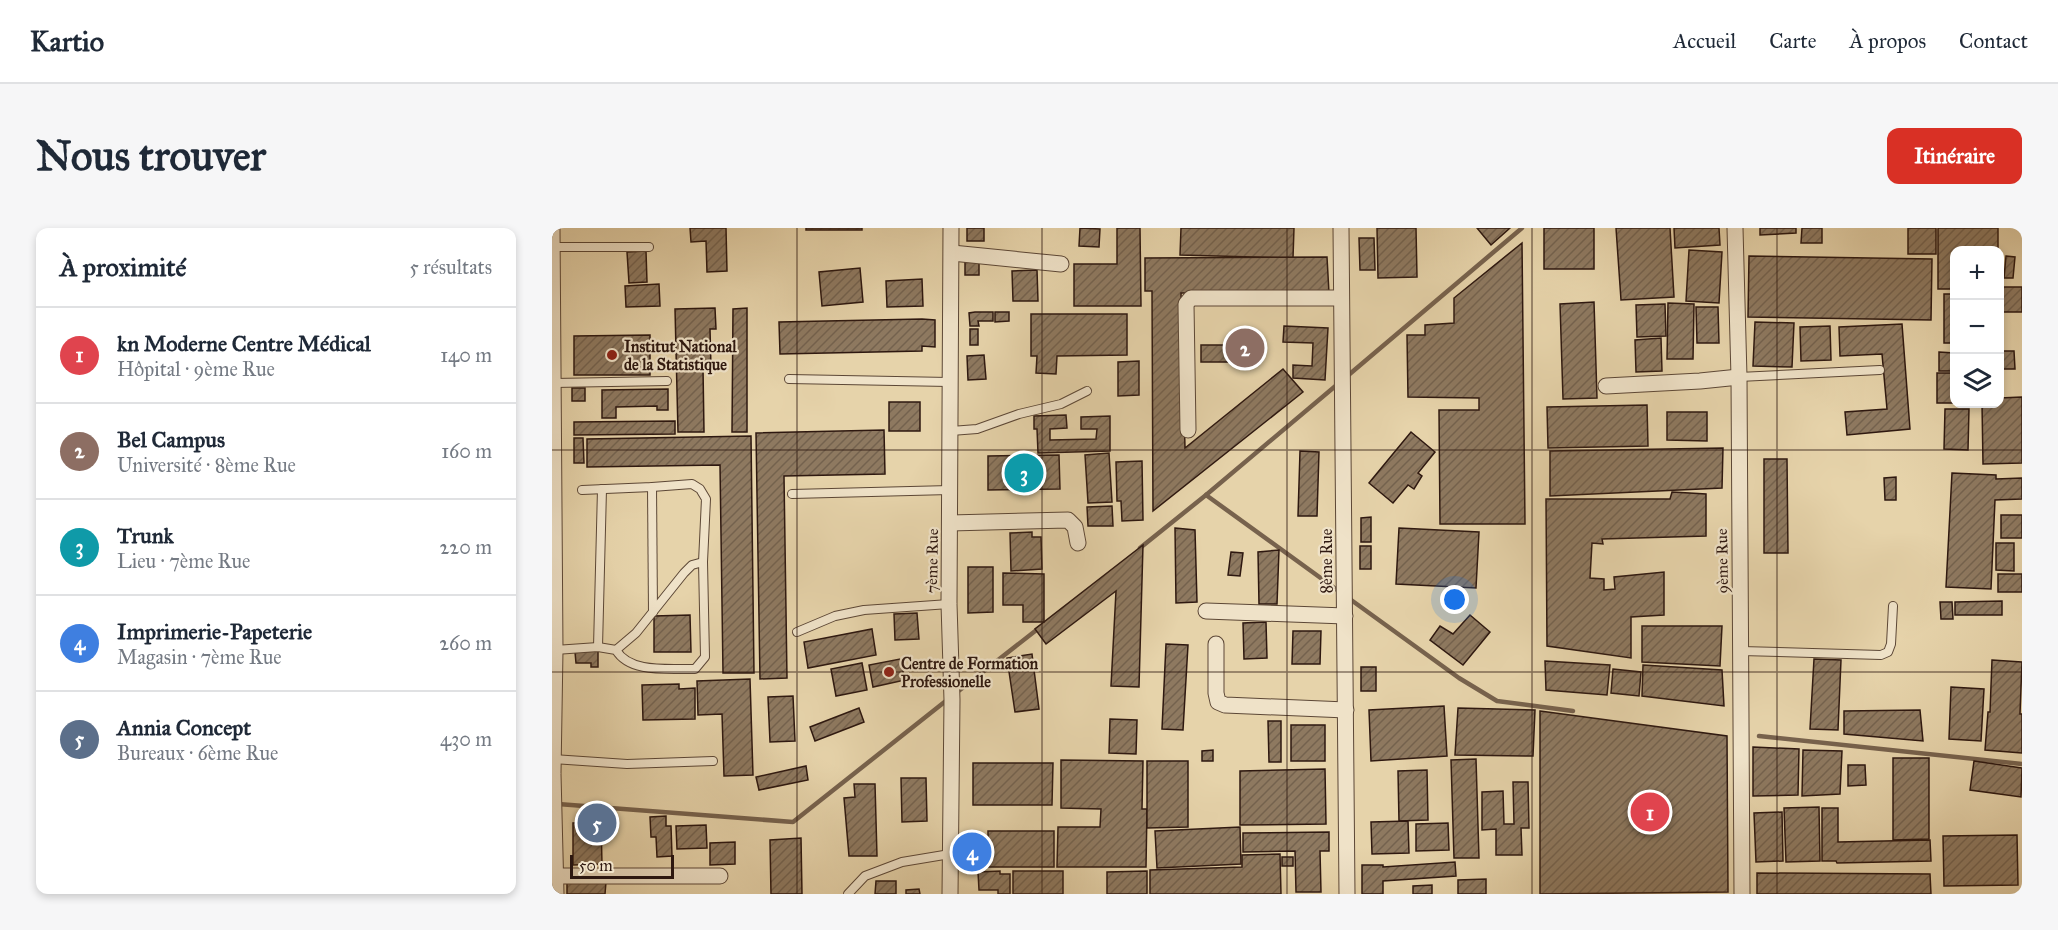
<!DOCTYPE html>
<html lang="fr">
<head>
<meta charset="utf-8">
<style>
	body { margin:0; font-family:"IM FELL Great Primer",serif; background:#f6f6f7; color:#1f2937 }
	.controls { position:absolute; right:18px; top:18px; display:grid; overflow:hidden; border-radius:12px; box-shadow:0 3px 9px #0003 }
	.controls button { width:54px; height:54px; display:grid; place-items:center; padding:0; border:0; border-bottom:2px solid #e0e1e3; background:#fff; color:#1f2937; font:30px sans-serif }
	.scale { position:absolute; left:18px; bottom:15px; width:104px; box-sizing:border-box; padding-left:6px; border:3px solid #2e1810; border-top:0; font-size:16px; line-height:21px; white-space:nowrap; color:#2e1810; -webkit-text-stroke:4px #efe2c8; paint-order:stroke }
	.you { position:absolute; left:903px; top:372px; width:21px; height:21px; margin:-15px; border:4px solid #fff; border-radius:50%; background:#1a73e8; box-shadow:0 0 0 9px #1a73e833 }
	.badge { display:grid; place-items:center; width:39px; height:39px; border-radius:50%; background:#d93025; color:#fff; font-size:20px; font-weight:700 }
	.pin { position:absolute; translate:-50% -50%; border:3px solid #fff; box-shadow:0 2px 6px #0006 }
	.list { margin:0; padding:0; list-style:none }
	h2 { display:flex; justify-content:space-between; align-items:center; height:78px; margin:0; padding:0 24px; font-size:26px }
	h2 small { font-size:20px; font-weight:400; color:#747a83 }
	.list li { display:grid; grid-template-columns:39px 1fr auto; gap:18px; align-items:center; box-sizing:border-box; height:96px; padding:0 24px; border-top:2px solid #e0e1e3 }
	.list b { display:block; font-size:22px; white-space:nowrap }
	.list p { margin:0; font-size:20px; white-space:nowrap; color:#747a83 }
	.list em { font-size:20px; font-style:normal; color:#747a83 }
	.icon { flex:none; width:33px; height:33px; fill:none; stroke:currentColor; stroke-width:2; stroke-linecap:round; stroke-linejoin:round }
	.map { position:relative; flex:none; width:1470px; height:666px; overflow:hidden; border-radius:12px }
	header { display:flex; align-items:center; gap:36px; box-sizing:border-box; height:84px; padding:0 30px; background:#fff; border-bottom:2px solid #e0e1e3 }
	header strong { font-size:28px }
	nav { display:flex; gap:33px; margin-inline-start:auto; font-size:21px }
	.intro { display:flex; align-items:center; justify-content:space-between; box-sizing:border-box; height:144px; padding:0 36px }
	h1 { margin:0; font-size:42px }
	.button { padding:15px 27px; border-radius:12px; background:#d93025; color:#fff; font-size:21px; font-weight:700 }
	main { display:flex; gap:36px; padding:0 36px }
	aside { flex:1; background:#fff; border-radius:12px; box-shadow:0 3px 9px #0003 }
	.map>svg:first-child { display:block }
	.lines { fill:none; stroke-linecap:round; stroke-linejoin:round }
	.stream { stroke:#77624d; stroke-width:4.5 }
	.building { fill:url(#building-hatch); stroke:#2e1810; stroke-width:1.5 }
	.service-casing { stroke:#5c4736; stroke-width:10 }
	.minor-casing { stroke:#5c4736; stroke-width:17 }
	.service { stroke:#efe2c8; stroke-width:8 }
	.minor { stroke:#efe2c8; stroke-width:15 }
	.grid { fill:none; stroke:#2e1810; stroke-width:1.5; stroke-opacity:0.55 }
	.poi-dot { fill:#8f2418; stroke:#efe2c8; stroke-width:2 }
	.labels { text-anchor:middle; dominant-baseline:central; stroke-width:4.5; stroke-linejoin:round; paint-order:stroke }
	.poi-label { font-size:16px; font-weight:bold; fill:#2e1810; stroke:#efe2c8; text-anchor:start }
	.street-label { font-size:16px; fill:#2e1810; stroke:#efe2c8 }
</style>
</head>
<body>
<header>
<strong>Kartio</strong>
<nav><a>Accueil</a><a>Carte</a><a>À propos</a><a>Contact</a></nav>
</header>
<div class="intro"><h1>Nous trouver</h1><a class="button">Itinéraire</a></div>
<main>
<aside>
<h2>À proximité<small>5 résultats</small></h2>
<ul class="list">
<li><span class="badge" style="background:#e0444e">1</span><div><b>kn Moderne Centre Médical</b><p>Hôpital · 9ème Rue</p></div><em>140 m</em></li>
<li><span class="badge" style="background:#8d6e63">2</span><div><b>Bel Campus</b><p>Université · 8ème Rue</p></div><em>160 m</em></li>
<li><span class="badge" style="background:#0f9aa8">3</span><div><b>Trunk</b><p>Lieu · 7ème Rue</p></div><em>220 m</em></li>
<li><span class="badge" style="background:#3f7fe0">4</span><div><b>Imprimerie-Papeterie</b><p>Magasin · 7ème Rue</p></div><em>260 m</em></li>
<li><span class="badge" style="background:#5c6f8a">5</span><div><b>Annia Concept</b><p>Bureaux · 6ème Rue</p></div><em>430 m</em></li>
</ul>
</aside>
<div class="map">
<svg width="1470" height="666" viewBox="0 0 1470 666">
	<defs>
		<pattern id="building-hatch" width="6" height="6" patternUnits="userSpaceOnUse" patternTransform="scale(1.5)"><rect width="6" height="6" fill="#8e7960"/><path d="M-1 1l2-2M0 6l6-6M5 7l2-2" fill="none" stroke="#74624e"/></pattern>
	</defs>
	<rect width="100%" height="100%" fill="#e6d3aa"/>
	<filter id="stains"><feTurbulence type="fractalNoise" baseFrequency=".00333" numOctaves="4"/><feColorMatrix values="0 0 0 0 .2 0 0 0 0 .09 0 0 0 0 .02 0 0 0 .5 -.17"/></filter>
	<radialGradient id="worn" r=".72"><stop offset=".6" stop-color="#630" stop-opacity="0"/><stop offset="1" stop-color="#630" stop-opacity=".3"/></radialGradient>
	<g class="lines">
		<g class="stream">
			<polyline points="793,150 970,0"/>
			<polyline points="654,267 788,364"/>
			<polyline points="588,320 654,267 787,155"/>
			<polyline points="795,369 907,450 945,473 1021,483"/>
			<polyline points="404,465 487,400"/>
			<polyline points="1207,508 1470,536"/>
			<polyline points="6,576 241,594 395,472"/>
		</g>
	</g>
	<g class="building">
		<polygon points="138,0 174,0 175,43 155,44 154,13 139,14"/>
		<rect x="254" y="0" width="56" height="2"/>
		<rect x="415" y="0" width="17" height="13"/>
		<polygon points="528,0 548,1 547,19 527,18"/>
		<polygon points="565,0 588,0 589,78 522,78 522,36 565,36"/>
		<polygon points="629,0 742,0 741,30 628,27"/>
		<polygon points="825,0 864,0 865,49 826,50"/>
		<polygon points="925,0 958,0 939,17"/>
		<rect x="992" y="0" width="50" height="41"/>
		<polygon points="1064,0 1118,0 1122,69 1069,72"/>
		<polygon points="1122,0 1167,0 1168,17 1123,20"/>
		<polygon points="1208,0 1244,0 1244,5 1208,7"/>
		<polygon points="1250,0 1270,0 1270,15 1249,15"/>
		<rect x="1356" y="0" width="28" height="26"/>
		<polygon points="1386,0 1446,0 1446,22 1402,22 1402,61 1386,61"/>
		<polygon points="807,10 822,10 823,42 808,42"/>
		<polygon points="970,15 973,296 888,296 887,182 927,182 927,170 856,169 855,107 873,107 873,97 902,95 902,70"/>
		<polygon points="1137,22 1170,24 1167,75 1134,73"/>
		<polygon points="94,23 95,54 77,55 75,24"/>
		<polygon points="1197,28 1380,31 1379,92 1196,89"/>
		<polygon points="1454,28 1463,29 1461,50 1452,50"/>
		<polygon points="775,29 777,65 629,65 633,220 731,141 751,164 601,283 600,63 593,63 593,30"/>
		<rect x="413" y="30" width="14" height="17"/>
		<polygon points="308,40 311,74 270,78 267,44"/>
		<polygon points="485,42 486,73 461,73 460,43"/>
		<polygon points="370,51 371,78 335,79 334,53"/>
		<polygon points="107,56 108,78 74,79 73,58"/>
		<rect x="1448" y="59" width="22" height="25"/>
		<rect x="1392" y="66" width="10" height="49"/>
		<polygon points="1042,74 1045,170 1011,171 1008,76"/>
		<polygon points="1116,75 1142,76 1141,131 1115,131"/>
		<polygon points="1113,76 1114,108 1085,109 1084,77"/>
		<polygon points="1144,79 1166,79 1167,115 1145,115"/>
		<polygon points="163,80 164,101 158,101 159,140 151,140 152,204 126,204 123,81"/>
		<polygon points="195,80 195,204 180,204 181,81"/>
		<polygon points="423,84 441,84 441,93 426,93 427,98 418,98 417,85"/>
		<polygon points="443,84 457,84 457,93 443,94"/>
		<polygon points="479,86 575,86 575,127 505,128 504,146 484,145 485,128 479,128"/>
		<polygon points="370,91 383,92 383,119 370,118 370,123 228,126 227,94"/>
		<polygon points="1203,94 1242,95 1240,139 1201,138"/>
		<polygon points="1350,96 1358,201 1295,207 1293,184 1335,181 1330,126 1288,128 1287,99"/>
		<polygon points="732,98 776,100 773,152 741,150 741,137 760,138 761,115 731,114"/>
		<polygon points="1278,98 1279,132 1249,133 1248,99"/>
		<rect x="418" y="101" width="8" height="16"/>
		<polygon points="98,107 98,147 22,147 22,108"/>
		<polygon points="1109,110 1110,143 1084,144 1083,112"/>
		<rect x="649" y="117" width="57" height="17"/>
		<polygon points="1448,123 1462,123 1463,141 1448,141"/>
		<polygon points="1387,124 1402,125 1402,143 1387,143"/>
		<polygon points="432,127 434,151 416,152 415,128"/>
		<polygon points="587,133 587,167 566,168 566,134"/>
		<rect x="1385" y="145" width="17" height="30"/>
		<rect x="20" y="160" width="13" height="13"/>
		<polygon points="116,161 116,182 105,182 105,178 64,179 64,190 50,190 50,162"/>
		<polygon points="1470,169 1470,235 1431,236 1430,176 1448,176 1448,170"/>
		<rect x="337" y="174" width="31" height="29"/>
		<polygon points="1095,177 1096,218 996,220 995,179"/>
		<polygon points="1393,181 1417,181 1416,222 1392,221"/>
		<polygon points="1115,184 1155,184 1155,213 1115,212"/>
		<polygon points="514,187 515,200 498,201 498,212 544,211 545,201 529,201 529,189 558,188 558,223 486,225 485,201 482,201 482,188"/>
		<polygon points="123,193 123,206 22,207 22,194"/>
		<polygon points="332,202 333,246 232,248 235,450 208,451 204,205"/>
		<polygon points="859,204 883,224 866,245 870,248 862,261 856,257 841,275 817,255"/>
		<polygon points="199,208 202,445 171,445 168,237 35,239 35,211"/>
		<polygon points="22,210 31,210 32,235 22,235"/>
		<polygon points="1171,220 1170,260 998,268 998,223"/>
		<polygon points="748,223 767,224 765,288 746,288"/>
		<polygon points="557,225 560,274 536,275 533,227"/>
		<polygon points="507,227 508,261 436,262 436,228"/>
		<polygon points="1212,231 1235,231 1236,325 1212,325"/>
		<polygon points="590,233 591,292 570,293 569,273 565,273 564,234"/>
		<polygon points="1400,245 1444,247 1444,251 1470,250 1470,271 1443,272 1439,361 1394,359"/>
		<polygon points="1344,249 1344,272 1333,272 1332,250"/>
		<polygon points="1120,264 1154,266 1154,308 1050,311 1051,316 1040,315 1038,350 1052,351 1052,362 1063,361 1062,349 1112,344 1112,387 1079,389 1079,430 995,418 994,271 1118,271"/>
		<polygon points="560,278 561,298 536,298 535,279"/>
		<rect x="1449" y="287" width="21" height="23"/>
		<polygon points="819,289 819,314 809,314 809,290"/>
		<polygon points="623,300 643,302 645,374 624,375"/>
		<polygon points="847,300 927,304 924,360 844,356"/>
		<polygon points="480,304 480,309 489,309 490,341 459,343 458,305"/>
		<polygon points="1444,315 1462,315 1462,343 1444,342"/>
		<polygon points="591,317 587,459 559,458 564,363 494,416 483,401"/>
		<rect x="808" y="318" width="11" height="23"/>
		<polygon points="727,322 725,376 707,376 706,324"/>
		<polygon points="679,324 691,325 688,348 676,347"/>
		<polygon points="416,339 441,339 441,384 416,385"/>
		<polygon points="451,345 492,346 492,394 471,394 471,377 451,377"/>
		<rect x="1446" y="346" width="24" height="18"/>
		<polygon points="1450,373 1450,387 1403,387 1403,374"/>
		<polygon points="1388,374 1400,374 1401,391 1389,391"/>
		<polygon points="365,385 367,411 343,412 342,386"/>
		<polygon points="138,387 139,424 102,424 102,388"/>
		<polygon points="918,387 938,404 911,437 878,412 888,398 901,406"/>
		<polygon points="714,394 715,430 692,431 691,395"/>
		<polygon points="1090,398 1170,398 1168,438 1090,434"/>
		<polygon points="320,401 324,427 256,440 252,414"/>
		<polygon points="741,403 769,403 768,436 740,436"/>
		<polygon points="614,416 636,417 631,502 610,501"/>
		<polygon points="46,423 46,439 39,439 39,435 24,435 23,424"/>
		<polygon points="480,426 487,481 463,484 455,430"/>
		<polygon points="348,431 353,452 321,459 317,437"/>
		<polygon points="1262,431 1289,432 1286,502 1258,501"/>
		<polygon points="1440,432 1470,434 1468,486 1470,486 1470,525 1433,522 1436,484 1438,484"/>
		<polygon points="993,433 1058,437 1055,467 994,462"/>
		<polygon points="310,435 315,462 284,468 279,441"/>
		<polygon points="1091,437 1170,442 1172,478 1090,468"/>
		<rect x="809" y="439" width="15" height="24"/>
		<polygon points="1061,441 1089,444 1087,468 1059,465"/>
		<polygon points="198,451 201,547 172,548 170,486 146,487 145,453"/>
		<polygon points="127,456 127,461 143,460 143,491 91,492 90,457"/>
		<polygon points="1399,459 1432,461 1429,513 1397,511"/>
		<polygon points="241,468 243,513 218,514 216,469"/>
		<polygon points="892,478 895,528 819,533 817,482"/>
		<polygon points="307,480 312,494 263,513 258,499"/>
		<polygon points="906,480 983,482 981,528 903,527"/>
		<polygon points="1368,482 1371,513 1292,506 1292,483"/>
		<polygon points="988,483 1175,508 1176,664 988,666"/>
		<polygon points="558,491 585,492 584,526 557,525"/>
		<polygon points="716,493 729,493 729,534 717,534"/>
		<rect x="739" y="497" width="34" height="36"/>
		<polygon points="1201,519 1247,521 1246,567 1201,568"/>
		<polygon points="661,522 661,533 650,533 650,523"/>
		<polygon points="1251,522 1290,523 1288,566 1250,568"/>
		<polygon points="1341,530 1377,530 1377,611 1341,612"/>
		<polygon points="924,531 927,630 902,630 899,532"/>
		<polygon points="509,532 591,533 590,581 595,581 594,639 505,639 506,599 548,599 549,581 509,580"/>
		<polygon points="595,533 636,533 636,599 595,600"/>
		<polygon points="1422,533 1470,540 1469,569 1418,562"/>
		<polygon points="421,535 501,535 500,577 421,577"/>
		<polygon points="1296,537 1313,537 1314,557 1296,558"/>
		<polygon points="254,538 256,552 207,562 204,549"/>
		<polygon points="773,541 774,596 688,597 688,543"/>
		<polygon points="875,542 876,592 847,593 846,543"/>
		<polygon points="349,550 374,550 375,593 350,594"/>
		<polygon points="961,554 976,554 977,600 969,600 970,627 944,627 944,601 930,602 930,564 951,563 952,596 962,596"/>
		<polygon points="302,556 323,556 325,628 297,628 292,570 303,569"/>
		<polygon points="1267,579 1268,633 1234,634 1232,580"/>
		<polygon points="1270,580 1286,580 1286,614 1378,612 1379,633 1285,635 1284,633 1270,633"/>
		<polygon points="1230,584 1231,633 1204,634 1202,585"/>
		<polygon points="114,588 114,598 119,598 120,628 105,629 104,609 99,609 98,589"/>
		<polygon points="856,593 857,625 820,626 819,594"/>
		<polygon points="49,594 50,636 21,637 21,595"/>
		<polygon points="896,595 897,622 864,623 864,596"/>
		<polygon points="154,597 155,620 125,621 124,598"/>
		<polygon points="688,599 689,636 605,640 603,603"/>
		<rect x="436" y="603" width="66" height="36"/>
		<polygon points="777,604 777,623 768,623 769,664 744,664 743,623 691,624 691,605"/>
		<polygon points="1465,607 1466,657 1392,658 1391,608"/>
		<polygon points="411,608 431,608 431,638 411,639"/>
		<polygon points="249,610 250,666 219,666 218,612"/>
		<polygon points="183,614 183,636 158,637 158,615"/>
		<polygon points="728,626 729,666 598,666 598,642 690,639 690,627"/>
		<rect x="730" y="629" width="11" height="9"/>
		<polygon points="903,634 904,648 831,653 831,666 810,666 810,637 831,637 831,639"/>
		<polygon points="448,643 448,646 458,646 458,666 446,666 446,662 427,662 426,644"/>
		<rect x="461" y="643" width="50" height="23"/>
		<polygon points="595,643 595,666 555,666 555,644"/>
		<polygon points="1205,645 1378,646 1379,666 1205,666"/>
		<polygon points="934,651 934,666 906,666 906,652"/>
		<polygon points="15,653 54,654 53,666 15,666"/>
		<polygon points="324,653 344,653 344,666 323,666"/>
		<polygon points="880,657 880,666 861,666 861,658"/>
		<polygon points="367,661 368,666 354,666 354,662"/>
	</g>
	<g class="lines">
		<g class="service-casing">
			<g id="service">
				<polyline points="0,19 97,19"/>
				<polyline points="1187,149 1328,142"/>
				<polyline points="237,151 397,154"/>
				<polyline points="2,155 115,153"/>
				<polyline points="399,203 425,201 467,186 509,176 535,163"/>
				<polyline points="100,259 101,384"/>
				<polyline points="240,266 398,262"/>
				<polyline points="245,404 283,388 312,382 397,376"/>
				<polyline points="46,419 50,261"/>
				<path d="M3 422 46 419 64 422C78 446 118 440 143 441L153 429 151 334 154 271 148 261 140 256 100 259 30 262"/>
				<polyline points="64,422 84,405 132,345 140,337 151,334"/>
				<polyline points="1189,423 1329,427 1336,424 1339,416 1341,378"/>
				<polyline points="1,531 75,536 161,533"/>
				<polyline points="296,666 313,648 350,634 398,626"/>
			</g>
		</g>
		<g class="minor-casing">
			<g id="minor">
				<polyline points="0,0 3,422 1,546 4,666"/>
				<polyline points="789,0 795,666"/>
				<polyline points="1183,0 1187,149 1190,666"/>
				<polyline points="400,25 509,36"/>
				<polyline points="1054,158 1148,153 1187,149"/>
				<polyline points="636,202 634,76 639,70 789,70"/>
				<polyline points="398,295 516,292 523,299 526,315"/>
				<polyline points="654,383 793,388"/>
				<polyline points="664,416 664,465 666,474 673,477 794,482"/>
				<polyline points="4,648 168,648"/>
				<polyline points="398,666 400,472 397,376 399,0"/>
			</g>
		</g>
		<use href="#service" class="service"/>
		<use href="#minor" class="minor"/>
	</g>
	<path class="grid" d="M245 0V666M490 0V666M735 0V666M980 0V666M1225 0V666M0 222H1470M0 444H1470"/>
	<g class="poi-dot">
		<circle cx="60" cy="127" r="6"/>
		<circle cx="337" cy="444" r="6"/>
	</g>
	<g class="labels">
		<g class="poi-label">
			<text x="72" y="118">Institut National<tspan x="72" dy="18">de la Statistique</tspan></text>
			<text x="349" y="435">Centre de Formation<tspan x="349" dy="18">Professionelle</tspan></text>
		</g>
		<g class="street-label">
			<text transform="translate(380 333) rotate(-89)">7ème Rue</text>
			<text transform="translate(774 333) rotate(-90)">8ème Rue</text>
			<text transform="translate(1170 333) rotate(-91)">9ème Rue</text>
		</g>
	</g>
	<rect width="100%" height="100%" filter="url(#stains)"/>
	<rect width="100%" height="100%" fill="url(#worn)"/>
</svg>
<div class="controls">
<button>+</button>
<button>−</button>
<button><svg class="icon" aria-label="layers" viewBox="0 0 24 24"><path d="M12 4l9 5-9 5-9-5zM3 14l9 5 9-5"/></svg></button>
</div>
<div class="scale">50 m</div>
<div class="you"></div>
<div class="pin badge" style="left:1098px;top:584px;background:#e0444e">1</div>
<div class="pin badge" style="left:693px;top:120px;background:#8d6e63">2</div>
<div class="pin badge" style="left:472px;top:245px;background:#0f9aa8">3</div>
<div class="pin badge" style="left:420px;top:624px;background:#3f7fe0">4</div>
<div class="pin badge" style="left:45px;top:595px;background:#5c6f8a">5</div>
</div>
</main>
</body>
</html>
